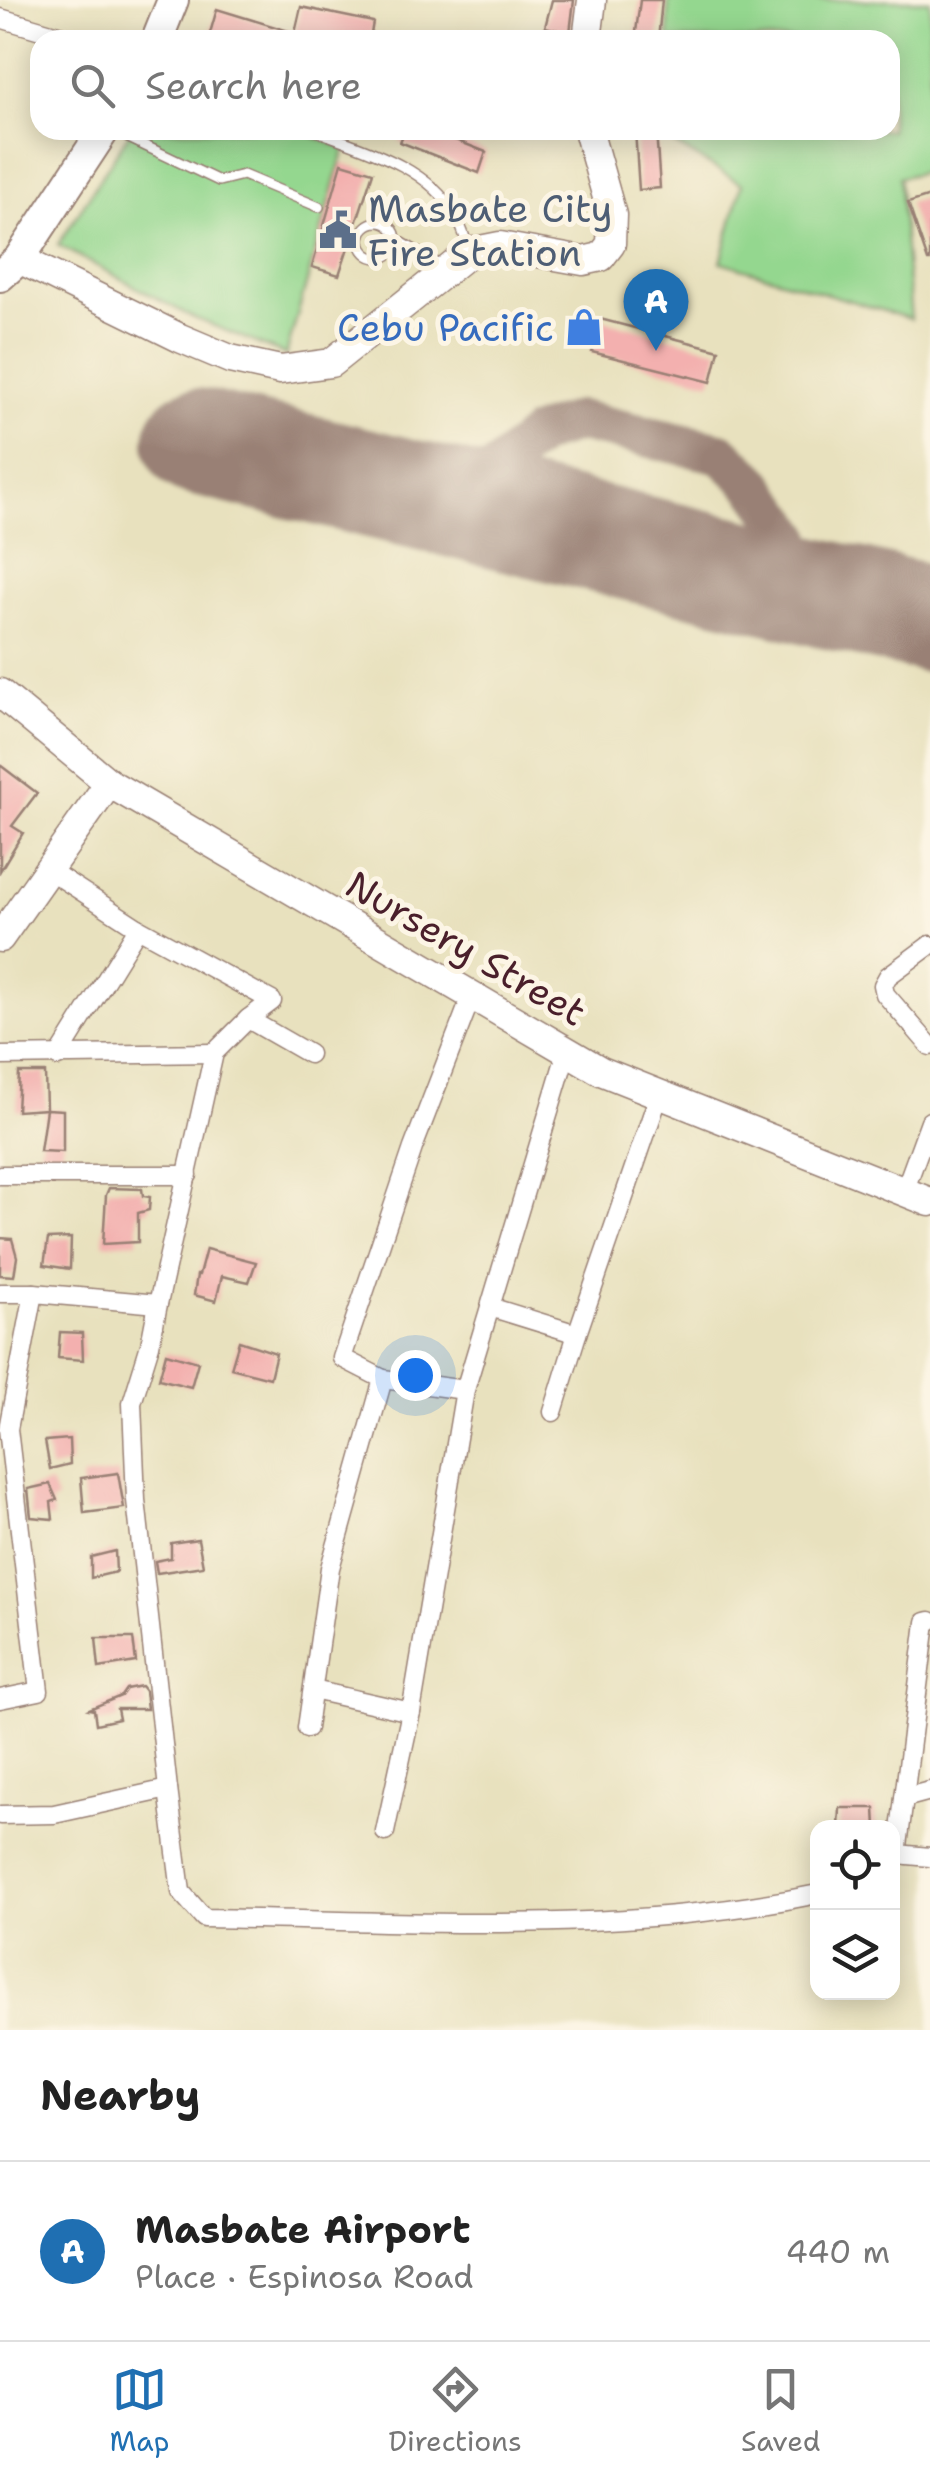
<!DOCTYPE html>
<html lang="en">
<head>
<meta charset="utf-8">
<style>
	body { margin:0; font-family:"Shantell Sans",sans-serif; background:#f2f2f2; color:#222 }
	.controls { position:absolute; right:30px; bottom:30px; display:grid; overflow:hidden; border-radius:20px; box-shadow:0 5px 25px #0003 }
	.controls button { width:90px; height:90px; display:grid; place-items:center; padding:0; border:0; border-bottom:2px solid #e0e0e0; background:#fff; color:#222; font:50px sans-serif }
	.you { position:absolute; left:415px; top:1375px; width:35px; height:35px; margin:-25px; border:8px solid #fff; border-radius:50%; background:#1a73e8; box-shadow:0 0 0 15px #1a73e833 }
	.badge { display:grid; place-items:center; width:65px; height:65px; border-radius:50%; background:#1f6fb2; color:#fff; font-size:32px; font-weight:700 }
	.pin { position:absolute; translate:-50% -82px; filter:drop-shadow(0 2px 5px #0008) }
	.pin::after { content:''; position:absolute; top:52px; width:35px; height:30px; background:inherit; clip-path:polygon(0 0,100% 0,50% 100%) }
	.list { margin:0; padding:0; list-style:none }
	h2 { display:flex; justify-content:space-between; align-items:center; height:130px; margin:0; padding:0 40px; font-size:42px }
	h2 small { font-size:32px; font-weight:400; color:#767676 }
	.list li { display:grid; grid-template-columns:65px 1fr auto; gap:30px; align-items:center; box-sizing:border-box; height:180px; padding:0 40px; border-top:2px solid #e0e0e0 }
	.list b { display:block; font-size:38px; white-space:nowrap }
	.list p { margin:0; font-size:32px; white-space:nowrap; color:#767676 }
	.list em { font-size:32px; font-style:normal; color:#767676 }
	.icon { flex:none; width:55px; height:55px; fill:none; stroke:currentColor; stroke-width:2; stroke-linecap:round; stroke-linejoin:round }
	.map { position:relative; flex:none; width:930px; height:2030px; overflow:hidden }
	.search { position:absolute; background:#fff; box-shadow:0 5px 25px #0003; left:30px; right:30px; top:30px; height:110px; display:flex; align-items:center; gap:25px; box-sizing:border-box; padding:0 35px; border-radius:30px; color:#767676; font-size:38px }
	.sheet { height:310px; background:#fff }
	nav { display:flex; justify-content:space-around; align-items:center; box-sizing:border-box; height:140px; border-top:2px solid #e0e0e0; background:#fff; font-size:28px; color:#767676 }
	nav a { display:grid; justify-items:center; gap:5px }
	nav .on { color:#1f6fb2 }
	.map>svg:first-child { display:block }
	.green { fill:#94d78f; stroke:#6f7b5d; stroke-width:2.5 }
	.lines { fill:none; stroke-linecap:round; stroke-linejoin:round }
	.taxiway { stroke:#998074; stroke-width:42 }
	.runway { stroke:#998074; stroke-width:108 }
	.building { fill:#f3b0af }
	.lane-casing { stroke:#998074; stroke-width:12 }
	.street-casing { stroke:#998074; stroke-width:21 }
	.secondary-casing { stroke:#998074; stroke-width:31 }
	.primary-casing { stroke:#998074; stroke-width:34 }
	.lane { stroke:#fff; stroke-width:9 }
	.street { stroke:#fff; stroke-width:18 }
	.secondary { stroke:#fff; stroke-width:28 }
	.primary { stroke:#fff; stroke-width:30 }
	.labels { text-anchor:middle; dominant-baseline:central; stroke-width:10; stroke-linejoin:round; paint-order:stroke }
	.service-label { font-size:38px; fill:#4e5e75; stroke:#fcf5e5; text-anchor:start }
	.shop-label { font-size:38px; fill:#366cbe; stroke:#fcf5e5; text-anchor:end }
	.street-label { font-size:38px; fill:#4a1f2b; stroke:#fcf5e5 }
</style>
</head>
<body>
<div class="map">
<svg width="930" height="2030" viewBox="0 0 930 2030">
	<rect width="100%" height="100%" fill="#fcf5e5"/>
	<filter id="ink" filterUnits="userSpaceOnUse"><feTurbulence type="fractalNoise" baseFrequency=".01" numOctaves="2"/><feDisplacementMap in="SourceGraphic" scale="20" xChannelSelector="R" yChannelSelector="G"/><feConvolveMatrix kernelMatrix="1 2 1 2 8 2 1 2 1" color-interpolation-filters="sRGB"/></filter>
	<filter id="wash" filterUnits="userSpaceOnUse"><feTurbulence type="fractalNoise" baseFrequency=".0048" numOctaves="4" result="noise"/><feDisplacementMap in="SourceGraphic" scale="40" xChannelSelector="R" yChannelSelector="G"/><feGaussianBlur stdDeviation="2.25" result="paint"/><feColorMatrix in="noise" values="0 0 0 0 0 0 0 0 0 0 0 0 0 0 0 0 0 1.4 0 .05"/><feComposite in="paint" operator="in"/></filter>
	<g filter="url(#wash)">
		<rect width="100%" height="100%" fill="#e8e1be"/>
		<g class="green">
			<polygon points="668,0 930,0 930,170 899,178 911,319 721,262 742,184 673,143 673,130 890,130 890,40 669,40"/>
			<polygon points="131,130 296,130 345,148 286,355 192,317 58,245"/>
		</g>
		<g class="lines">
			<g class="taxiway">
				<polyline points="443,501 491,475"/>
				<path d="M501 516C493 502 486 491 491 475L538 435 579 421 721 453 755 485 791 536 804 579 813 591"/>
				<polyline points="759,578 784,558 791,536"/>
			</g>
			<polyline class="runway" points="198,442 930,619"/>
		</g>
		<g id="blocks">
			<g class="building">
				<polygon points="552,0 574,0 570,33 545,27"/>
				<polygon points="640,0 662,0 658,40 635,40"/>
				<polygon points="301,7 373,22 370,40 318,36 317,40 208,40 217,9 295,33"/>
				<polygon points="405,130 430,130 486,152 479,173 400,142"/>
				<polygon points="635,130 656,130 660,188 639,190"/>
				<polygon points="342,163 373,172 339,275 312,267"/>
				<polygon points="930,196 930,261 928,261 908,203"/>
				<polygon points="600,319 719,350 711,382 592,352"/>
				<polygon points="0,765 37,793 12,826 23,833 0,871"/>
				<polygon points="19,1073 45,1073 46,1109 17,1111"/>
				<polygon points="46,1109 63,1110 63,1152 40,1151"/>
				<polygon points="109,1188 142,1189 143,1196 150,1197 149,1210 138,1213 138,1242 103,1244 106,1195"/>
				<polygon points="0,1238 12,1239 17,1257 14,1276 0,1275"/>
				<polygon points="71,1238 70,1269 44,1265 48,1239"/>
				<polygon points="206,1249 256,1262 249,1282 222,1276 216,1301 194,1295 197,1275 199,1275"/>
				<polygon points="60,1332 82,1333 83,1360 58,1358"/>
				<polygon points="239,1341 276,1353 270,1378 231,1368"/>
				<polygon points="166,1353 198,1362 191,1387 159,1379"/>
				<polygon points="69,1439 70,1464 50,1469 45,1441"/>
				<polygon points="118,1473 124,1508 84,1513 81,1478"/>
				<polygon points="50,1484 57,1500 51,1502 53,1519 31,1517 28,1489"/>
				<polygon points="198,1539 203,1566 157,1573 155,1561 171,1558 171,1543"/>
				<polygon points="115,1551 116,1572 91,1578 91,1557"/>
				<polygon points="96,1638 133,1638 136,1662 99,1668"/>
				<polygon points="141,1686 145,1691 147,1709 117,1709 119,1719 96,1724 94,1710 89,1709 121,1696 126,1689"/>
				<polygon points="840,1808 875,1808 876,1828 839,1828"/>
			</g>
		</g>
	</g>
	<g filter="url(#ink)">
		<use href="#blocks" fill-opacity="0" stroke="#998074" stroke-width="2.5"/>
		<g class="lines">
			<g class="lane-casing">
				<g id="lane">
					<polyline points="112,130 219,181 243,175 319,207"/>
					<path d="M314 130C361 148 427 166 454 213 461 224 465 238 469 249"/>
					<circle cx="378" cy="240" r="18"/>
					<polyline points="396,239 445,268"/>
				</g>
			</g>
			<g class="street-casing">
				<g id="street">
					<polyline points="0,18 75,40"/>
					<polyline points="46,868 138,928"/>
					<polyline points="930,945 888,976 883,985 885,994 930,1046"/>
					<polyline points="0,1056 214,1053"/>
					<polyline points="58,1057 138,928 272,1001 248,1019"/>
					<polyline points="0,1175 188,1175"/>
					<polyline points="904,1192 930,1121"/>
					<polyline points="0,1293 34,1293 8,1429 39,1691 0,1699"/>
					<polyline points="34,1293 158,1304 214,1053 248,1019 309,1054"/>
					<polyline points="490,1307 577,1334"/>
					<polyline points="383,1379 465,1390"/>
					<polyline points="553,1412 577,1334 659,1095"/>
					<polyline points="313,1690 411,1712"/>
					<polyline points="307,1728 330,1568 383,1379 342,1358 413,1148 472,995"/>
					<path d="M168 1789 181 1892 204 1918C408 1921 617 1936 818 1894"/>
					<polyline points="904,1798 930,1791"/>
					<polyline points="0,1815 54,1814 168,1789 136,1500 132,1403 150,1345 158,1304"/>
					<polyline points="385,1832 411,1712 465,1390 567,1051"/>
					<polyline points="897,1854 926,1622 930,1621"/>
					<polyline points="892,1857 897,1854 930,1857"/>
				</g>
			</g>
			<g class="secondary-casing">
				<g id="secondary">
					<polyline points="587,40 592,0"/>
					<polyline points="19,259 180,338 230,359 280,370 331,363 470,252 500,246 583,261 601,257 611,244 612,215 588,130"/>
					<polyline points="0,693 109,783 601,1071 930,1202"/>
					<polyline points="0,938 109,783"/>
				</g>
			</g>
			<g class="primary-casing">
				<g id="primary">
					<polyline points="157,40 173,0"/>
					<polyline points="0,276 19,259 104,130"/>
				</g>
			</g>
			<use href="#lane" class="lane"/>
			<use href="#street" class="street"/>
			<use href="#secondary" class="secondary"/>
			<use href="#primary" class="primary"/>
		</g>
	</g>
	<defs>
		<g id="civic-bare" transform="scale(3)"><path d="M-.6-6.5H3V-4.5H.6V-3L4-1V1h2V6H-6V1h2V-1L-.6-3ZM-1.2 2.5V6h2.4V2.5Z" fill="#5c6f8a" stroke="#fcf5e5" stroke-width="2.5" paint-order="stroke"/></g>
		<g id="shop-bare" transform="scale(3)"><path d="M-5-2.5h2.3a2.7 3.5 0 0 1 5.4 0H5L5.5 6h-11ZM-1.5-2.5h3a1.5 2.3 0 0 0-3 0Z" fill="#3f7fe0" stroke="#fcf5e5" stroke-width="2.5" paint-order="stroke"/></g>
	</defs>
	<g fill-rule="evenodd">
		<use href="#civic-bare" x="338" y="230"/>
		<use href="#shop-bare" x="584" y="327"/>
	</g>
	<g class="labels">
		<g class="service-label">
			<text x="368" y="208">Masbate City<tspan x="368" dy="44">Fire Station</tspan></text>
		</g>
		<g class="shop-label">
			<text x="554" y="327">Cebu Pacific</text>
		</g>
		<g class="street-label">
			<text transform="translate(466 948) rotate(30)">Nursery Street</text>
		</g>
	</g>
</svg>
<div class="controls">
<button><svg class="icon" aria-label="locate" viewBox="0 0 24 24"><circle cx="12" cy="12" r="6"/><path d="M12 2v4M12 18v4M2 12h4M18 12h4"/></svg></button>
<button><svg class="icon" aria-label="layers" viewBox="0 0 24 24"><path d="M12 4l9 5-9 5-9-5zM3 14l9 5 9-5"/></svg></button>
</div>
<div class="you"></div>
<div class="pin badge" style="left:656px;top:351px">A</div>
<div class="search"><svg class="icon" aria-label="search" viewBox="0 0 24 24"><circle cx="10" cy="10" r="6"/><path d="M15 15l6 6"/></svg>Search here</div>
</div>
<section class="sheet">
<h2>Nearby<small></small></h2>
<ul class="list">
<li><span class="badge">A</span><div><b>Masbate Airport</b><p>Place · Espinosa Road</p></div><em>440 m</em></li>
</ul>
</section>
<nav>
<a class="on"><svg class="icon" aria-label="map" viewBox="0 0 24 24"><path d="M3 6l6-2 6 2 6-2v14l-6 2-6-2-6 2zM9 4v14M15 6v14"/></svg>Map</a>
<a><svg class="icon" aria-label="directions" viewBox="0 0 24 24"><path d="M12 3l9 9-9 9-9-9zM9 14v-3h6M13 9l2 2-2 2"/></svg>Directions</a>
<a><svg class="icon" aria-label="saved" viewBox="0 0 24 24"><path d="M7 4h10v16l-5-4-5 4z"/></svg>Saved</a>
</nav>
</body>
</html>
